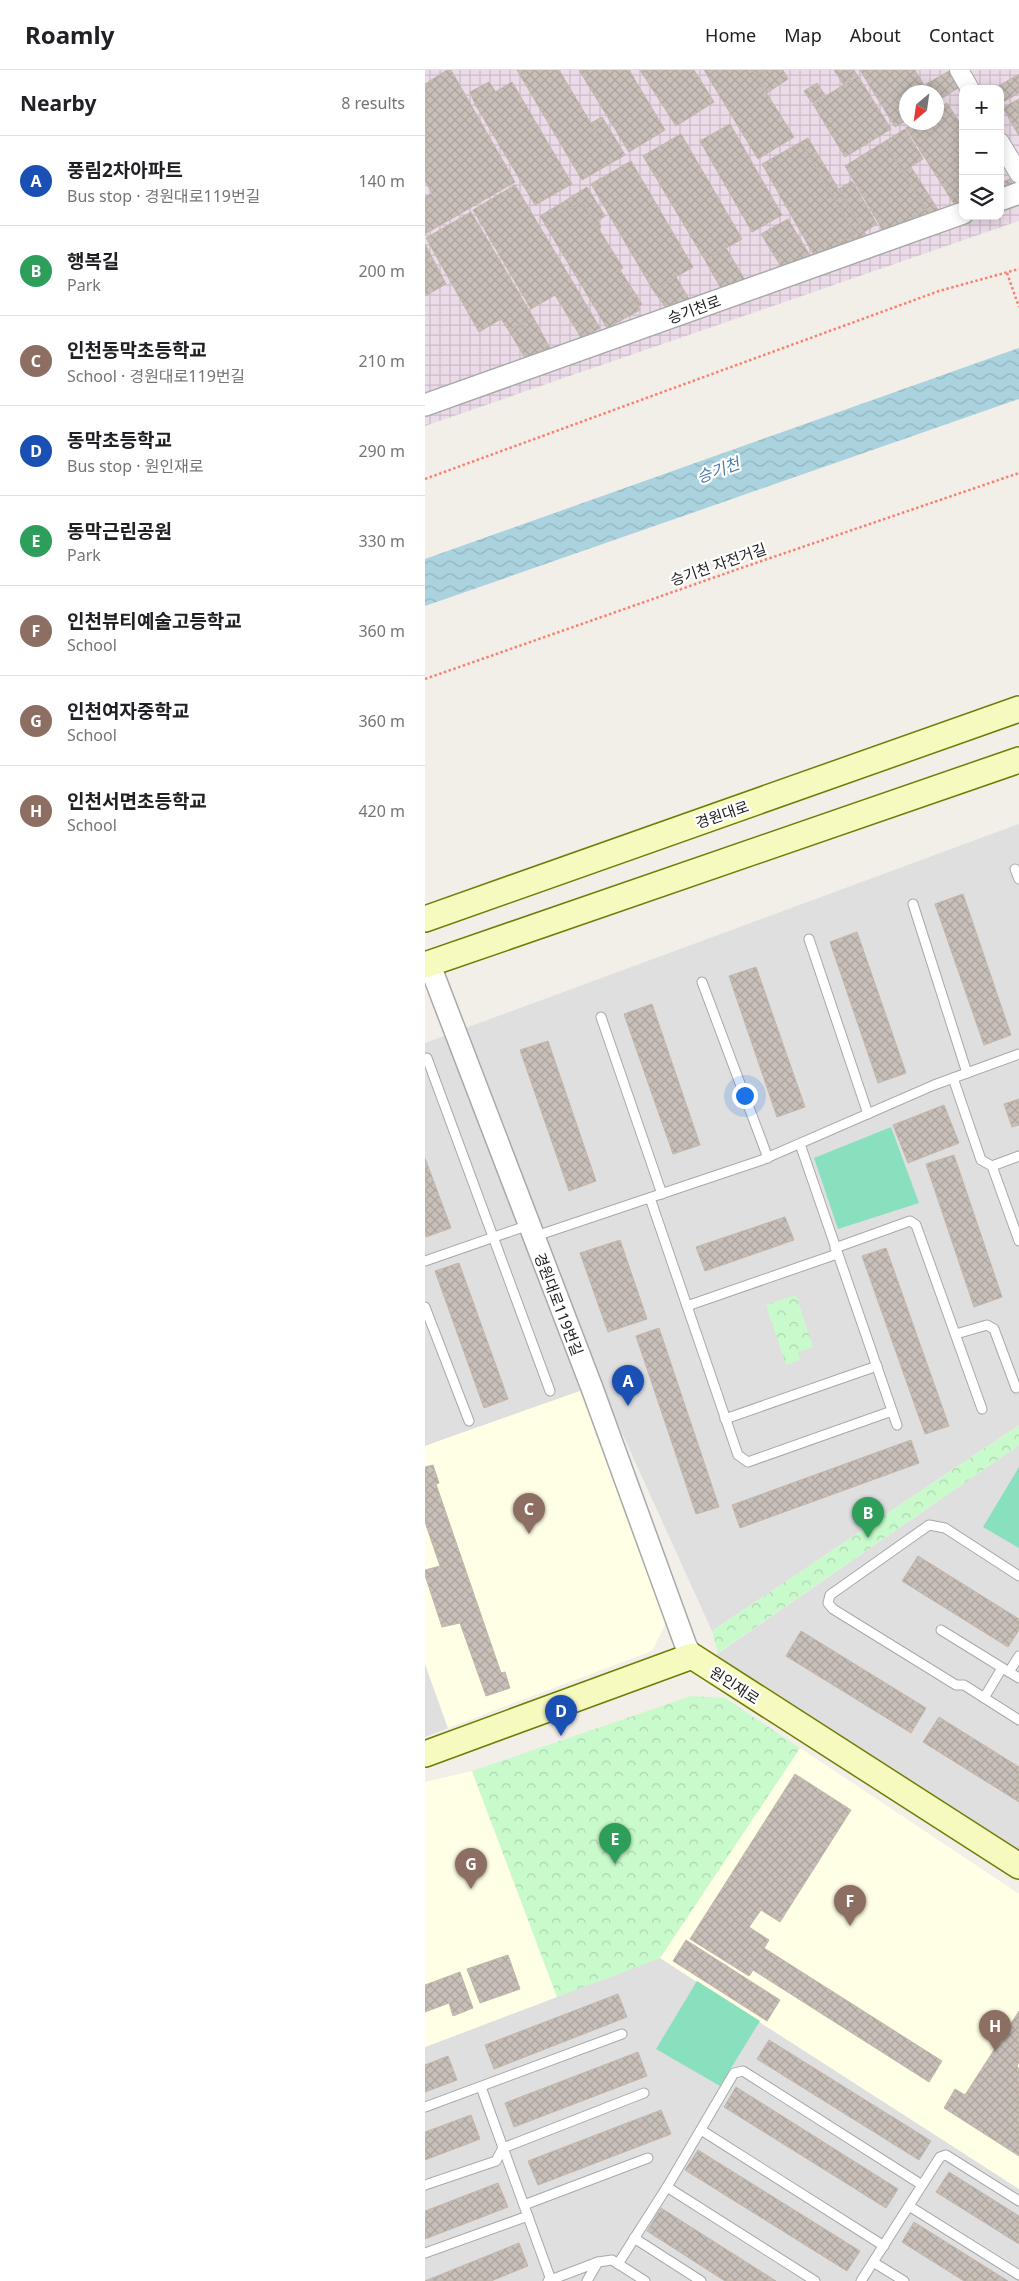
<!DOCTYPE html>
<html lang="en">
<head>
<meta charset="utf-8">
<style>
	body { margin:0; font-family:"Noto Sans","Noto Sans KR",sans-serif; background:#f6f6f6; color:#202124 }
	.controls { position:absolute; right:15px; top:15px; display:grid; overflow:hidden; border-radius:10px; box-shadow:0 2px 12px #0003 }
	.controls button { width:45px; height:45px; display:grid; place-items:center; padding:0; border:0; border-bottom:1px solid #e0e0e0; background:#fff; color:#202124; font:25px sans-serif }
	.compass { position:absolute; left:474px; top:15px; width:45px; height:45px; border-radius:50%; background:#fff; box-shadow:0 2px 12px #0003; rotate:209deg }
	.you { position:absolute; left:319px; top:1025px; width:18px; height:18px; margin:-12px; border:4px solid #fff; border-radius:50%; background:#1a73e8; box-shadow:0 0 0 8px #1a73e833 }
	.badge { display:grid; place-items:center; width:32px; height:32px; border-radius:50%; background:#d40000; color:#fff; font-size:16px; font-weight:700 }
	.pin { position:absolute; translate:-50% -41px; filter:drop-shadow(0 1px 2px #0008) }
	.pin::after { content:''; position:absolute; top:26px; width:18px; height:15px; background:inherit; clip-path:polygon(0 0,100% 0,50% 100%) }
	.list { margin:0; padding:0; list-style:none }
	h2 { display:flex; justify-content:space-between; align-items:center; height:65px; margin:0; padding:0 20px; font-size:21px }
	h2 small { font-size:16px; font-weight:400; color:#757577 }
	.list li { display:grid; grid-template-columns:32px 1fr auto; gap:15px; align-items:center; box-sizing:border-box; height:90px; padding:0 20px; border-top:1px solid #e0e0e0 }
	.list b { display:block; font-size:19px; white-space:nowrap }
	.list p { margin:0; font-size:16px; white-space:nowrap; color:#757577 }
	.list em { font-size:16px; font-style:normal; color:#757577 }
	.icon { flex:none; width:28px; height:28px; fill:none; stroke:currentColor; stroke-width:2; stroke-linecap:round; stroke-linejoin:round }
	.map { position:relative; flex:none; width:594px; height:2211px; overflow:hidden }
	header { display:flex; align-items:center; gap:30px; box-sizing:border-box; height:70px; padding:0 25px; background:#fff; border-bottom:1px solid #e0e0e0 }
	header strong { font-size:24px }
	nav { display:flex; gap:28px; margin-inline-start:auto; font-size:18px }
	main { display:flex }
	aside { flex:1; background:#fff }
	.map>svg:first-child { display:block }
	.residential { fill:#e0dfdf }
	.industrial { fill:url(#industrial-grid); fill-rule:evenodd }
	.education { fill:#ffffe5 }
	.park { fill:url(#park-crowns) }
	.pitch { fill:#88e0be }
	.water { fill:url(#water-waves) }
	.building { fill:url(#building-cross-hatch); stroke:#c4b6ab }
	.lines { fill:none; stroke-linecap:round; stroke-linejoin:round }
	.service-casing { stroke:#a9a9a9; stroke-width:11 }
	.minor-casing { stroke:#a9a9a9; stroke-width:20 }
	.tertiary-casing { stroke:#a9a9a9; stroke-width:24 }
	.secondary-casing { stroke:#707d05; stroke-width:28 }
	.path { stroke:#fa8072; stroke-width:2.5; stroke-dasharray:2.5 2.5; stroke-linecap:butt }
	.service { stroke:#fff; stroke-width:9 }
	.minor { stroke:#fff; stroke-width:18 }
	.tertiary { stroke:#fff; stroke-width:21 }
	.secondary { stroke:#f7fabf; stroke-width:25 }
	.labels { text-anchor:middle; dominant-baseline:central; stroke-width:4.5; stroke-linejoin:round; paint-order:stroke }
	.street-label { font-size:15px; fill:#222; stroke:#fff }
	.water-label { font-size:16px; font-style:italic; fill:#4a7aab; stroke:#fff }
</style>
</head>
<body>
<header>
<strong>Roamly</strong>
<nav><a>Home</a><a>Map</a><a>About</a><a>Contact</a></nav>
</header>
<main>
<aside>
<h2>Nearby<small>8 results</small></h2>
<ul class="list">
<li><span class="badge" style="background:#1a4fb4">A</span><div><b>풍림2차아파트</b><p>Bus stop · 경원대로119번길</p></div><em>140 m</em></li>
<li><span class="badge" style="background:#2e9e5b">B</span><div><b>행복길</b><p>Park</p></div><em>200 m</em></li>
<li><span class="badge" style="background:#8d6e63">C</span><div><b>인천동막초등학교</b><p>School · 경원대로119번길</p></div><em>210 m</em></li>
<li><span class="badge" style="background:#1a4fb4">D</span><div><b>동막초등학교</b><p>Bus stop · 원인재로</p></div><em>290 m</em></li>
<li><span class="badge" style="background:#2e9e5b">E</span><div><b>동막근린공원</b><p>Park</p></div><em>330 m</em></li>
<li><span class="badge" style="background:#8d6e63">F</span><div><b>인천뷰티예술고등학교</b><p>School</p></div><em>360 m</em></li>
<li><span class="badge" style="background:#8d6e63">G</span><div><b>인천여자중학교</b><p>School</p></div><em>360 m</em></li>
<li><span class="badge" style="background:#8d6e63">H</span><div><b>인천서면초등학교</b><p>School</p></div><em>420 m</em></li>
</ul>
</aside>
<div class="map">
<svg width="594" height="2211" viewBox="0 0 594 2211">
	<defs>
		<pattern id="industrial-grid" width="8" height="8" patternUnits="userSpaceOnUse" patternTransform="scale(1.25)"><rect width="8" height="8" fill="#ebdbe8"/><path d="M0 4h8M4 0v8" fill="none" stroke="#c9bcc7"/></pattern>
		<pattern id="park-crowns" width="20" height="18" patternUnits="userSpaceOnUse" patternTransform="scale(1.25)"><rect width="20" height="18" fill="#c8facc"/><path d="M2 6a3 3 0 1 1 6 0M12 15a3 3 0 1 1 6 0" fill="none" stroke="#acd6af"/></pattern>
		<pattern id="water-waves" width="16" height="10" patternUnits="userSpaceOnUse" patternTransform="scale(1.25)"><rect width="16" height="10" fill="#aad3df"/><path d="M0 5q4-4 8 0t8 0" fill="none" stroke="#92b5bf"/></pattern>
		<pattern id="building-cross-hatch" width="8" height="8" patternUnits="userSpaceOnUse" patternTransform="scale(1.25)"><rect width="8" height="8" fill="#c7bfb8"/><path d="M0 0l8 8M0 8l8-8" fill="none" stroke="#aba49e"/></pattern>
	</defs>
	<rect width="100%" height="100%" fill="#f2efe9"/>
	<g class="residential">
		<polygon points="594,754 594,1355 287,1561 108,1167 39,988 155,1321 0,1376 0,973"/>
		<polygon points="594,1375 594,1795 278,1594"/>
		<polygon points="0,1594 23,1658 0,1667"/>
		<polygon points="235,1888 594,2119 594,2211 0,2211 0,1977"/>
	</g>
	<path class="industrial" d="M0 0H594V151L0 356ZM538 19H575V146H538ZM482 22H512V52H482Z"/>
	<g class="education">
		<polygon points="155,1321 241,1553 227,1581 23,1658 0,1594 0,1376"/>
		<polygon points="375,1678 594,1824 594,2119 235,1888"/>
		<polygon points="47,1701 132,1927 0,1977 0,1712"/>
	</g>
	<g class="park">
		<polygon points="371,1225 388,1277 373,1282 375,1290 361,1295 341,1235"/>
		<polygon points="594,1355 594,1375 293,1583 287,1561"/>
		<polygon points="266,1626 300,1628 375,1678 235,1888 132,1927 47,1701"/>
	</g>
	<g class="pitch">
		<polygon points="466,1057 494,1133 413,1159 389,1088"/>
		<polygon points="594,1397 594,1478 558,1457"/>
		<polygon points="272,1911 335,1951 295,2016 231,1979"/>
	</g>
	<polygon class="water" points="594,278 594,329 0,536 0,489"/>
	<g class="building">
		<polygon points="22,0 26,0 90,112 0,164 0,127 7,123 0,111 0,14"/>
		<polygon points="92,0 134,0 177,72 188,65 200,85 157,110"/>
		<polygon points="154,0 204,0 240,60 204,82"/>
		<polygon points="215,0 269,0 289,32 251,56"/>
		<polygon points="279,0 327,0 369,67 333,89"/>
		<polygon points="327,0 341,0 331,6"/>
		<polygon points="341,0 358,0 363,9 342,23 331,6"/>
		<polygon points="409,0 429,0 432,5 418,14"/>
		<polygon points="435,0 490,0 503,22 482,22 482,50 470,57"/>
		<polygon points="526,0 535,17 512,31 512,22 506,22 501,14"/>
		<polygon points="594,4 594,23 578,32 575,26 575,19 570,18"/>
		<polygon points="433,6 466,59 420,87 388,34"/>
		<polygon points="64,12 71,22 50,34 45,22"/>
		<polygon points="87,12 147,114 110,135 50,34"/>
		<polygon points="392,13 400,25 387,33 379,21"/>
		<polygon points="594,29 594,43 588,32"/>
		<polygon points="588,32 594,43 594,66 578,38"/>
		<polygon points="522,33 538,58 538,133 531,137 481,58 490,52 512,52 512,40"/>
		<polygon points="177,47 188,65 177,72 166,53"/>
		<polygon points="305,54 357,145 327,162 275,71"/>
		<polygon points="480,59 498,89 478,102 459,72"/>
		<polygon points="256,64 317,169 280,190 218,86"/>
		<polygon points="383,68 444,170 399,182 430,164 376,72"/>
		<polygon points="376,72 430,164 390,187 337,94"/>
		<polygon points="459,72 501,139 460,164 420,96"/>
		<polygon points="206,91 268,197 228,220 166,114"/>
		<polygon points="486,97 517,146 460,164 501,139 478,102"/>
		<polygon points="585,109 591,120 575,126 575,113"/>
		<polygon points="427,111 452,154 439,162 414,119"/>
		<polygon points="90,115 175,258 157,269 130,225 106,239 48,140"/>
		<polygon points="162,117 180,146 173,151 176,157 173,159 157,132 139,142 135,134"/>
		<polygon points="157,132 198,198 191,202 215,240 182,258 115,146 135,134 139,142"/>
		<polygon points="46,142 108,247 84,261 76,249 54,262 1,168"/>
		<polygon points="363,149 387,189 357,198 336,164"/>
		<polygon points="0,174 21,214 0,226"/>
		<polygon points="301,178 320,210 298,222 280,190"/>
		<polygon points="195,200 217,234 213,237 191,202"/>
		<polygon points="251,207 267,234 244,242 228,220"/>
		<polygon points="108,247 125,278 102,291 84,261"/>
		<polygon points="538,824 586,965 559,975 510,834"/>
		<polygon points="432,862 481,1003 453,1013 405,872"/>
		<polygon points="331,897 380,1037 352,1047 304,906"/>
		<polygon points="227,934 275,1075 248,1084 199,944"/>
		<polygon points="123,971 171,1111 144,1121 95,980"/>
		<polygon points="594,1029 594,1055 587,1057 579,1034"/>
		<polygon points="519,1035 534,1073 483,1093 468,1055"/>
		<polygon points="529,1085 577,1227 549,1237 501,1094"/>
		<polygon points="0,1088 26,1158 1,1167 0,1163"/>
		<polygon points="360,1147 369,1170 280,1201 271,1177"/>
		<polygon points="195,1170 222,1249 183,1262 155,1183"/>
		<polygon points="461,1178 524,1356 500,1364 437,1186"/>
		<polygon points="34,1193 83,1329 59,1338 10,1201"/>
		<polygon points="234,1258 294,1437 271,1444 211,1266"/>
		<polygon points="486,1370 494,1393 315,1458 307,1435"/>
		<polygon points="8,1395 14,1413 11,1414 76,1603 80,1602 85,1618 61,1626 35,1553 17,1557 0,1505 0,1500 15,1496 0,1452 0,1397"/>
		<polygon points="493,1486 594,1549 594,1560 583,1577 477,1511"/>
		<polygon points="376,1561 501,1638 486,1663 361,1586"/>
		<polygon points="514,1647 594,1697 594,1732 498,1672"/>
		<polygon points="370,1704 426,1740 355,1852 336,1840 324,1857 344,1870 339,1878 517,1991 504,2012 328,1900 324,1906 265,1869"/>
		<polygon points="261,1870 355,1930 342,1951 248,1891"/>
		<polygon points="83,1885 95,1919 55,1933 42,1899"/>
		<polygon points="35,1902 48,1938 28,1946 24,1933 0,1942 0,1915"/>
		<polygon points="193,1924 202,1947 69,1999 60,1975"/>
		<polygon points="594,1941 594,1992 592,1996 594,1999 594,2086 519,2038 530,2019 540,2025"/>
		<polygon points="344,1970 506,2071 494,2090 332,1989"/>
		<polygon points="213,1982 222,2006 89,2057 80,2033"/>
		<polygon points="23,1986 32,2010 0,2022 0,1995"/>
		<polygon points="311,2017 473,2119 461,2138 299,2037"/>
		<polygon points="236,2040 246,2064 113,2115 103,2091"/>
		<polygon points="46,2045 55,2069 0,2090 0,2062"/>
		<polygon points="273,2080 435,2181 422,2201 260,2100"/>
		<polygon points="524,2102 594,2146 594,2174 511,2122"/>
		<polygon points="73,2113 83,2137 0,2169 0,2141"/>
		<polygon points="236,2138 351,2211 300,2211 222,2161"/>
		<polygon points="489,2152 583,2211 539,2211 477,2172"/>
		<polygon points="94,2173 103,2196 66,2211 0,2211"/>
	</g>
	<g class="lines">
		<g class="service-casing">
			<g id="service">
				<polyline points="590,799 594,809"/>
				<polyline points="488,834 542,1003"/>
				<polyline points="384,869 443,1044"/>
				<polyline points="277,912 343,1088"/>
				<polyline points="176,947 237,1124"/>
				<polyline points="2,988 125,1321"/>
				<polyline points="528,1008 556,1090 567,1096 594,1086"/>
				<polyline points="375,1074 472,1355"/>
				<polyline points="567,1096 594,1171"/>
				<polyline points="225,1128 313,1385 323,1392 467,1341"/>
				<polyline points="108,1167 337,1090 509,1015 594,984"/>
				<polyline points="410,1178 485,1151 491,1155 557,1339"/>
				<polyline points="0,1191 104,1155"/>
				<polyline points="262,1236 412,1184"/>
				<polyline points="0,1237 44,1351"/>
				<polyline points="531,1264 562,1255 569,1259 591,1318"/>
				<polyline points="300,1349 452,1296"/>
				<polyline points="594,1506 520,1458 504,1455 405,1525 403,1533 408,1539 531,1615 539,1615 594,1650"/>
				<polyline points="516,1560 584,1602"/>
				<polyline points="594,1586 584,1602 594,1608"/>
				<polyline points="559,1628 577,1598"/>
				<polyline points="56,2017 126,2210"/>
				<polyline points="0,2037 197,1964"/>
				<polyline points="276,2060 459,2176"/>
				<polyline points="0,2115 71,2091 78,2078 219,2023"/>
				<polyline points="242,2117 390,2211"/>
				<polyline points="99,2135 223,2088"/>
				<polyline points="484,2136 594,2205"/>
				<polyline points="209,2168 276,2211"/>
				<polyline points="0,2183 103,2146"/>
				<polyline points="448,2192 479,2211"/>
				<polyline points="193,2194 242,2117 309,2003 318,2001 497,2115"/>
				<polyline points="123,2211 173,2192"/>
				<polyline points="162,2211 173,2192 187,2190 220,2211"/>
				<polyline points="436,2211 515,2087 521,2085 594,2131"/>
			</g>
		</g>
		<g class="minor-casing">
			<g id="minor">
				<polyline points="534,0 545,19"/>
				<polyline points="575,72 594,104"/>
			</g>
		</g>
		<g class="tertiary-casing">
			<g id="tertiary">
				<polyline points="575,130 594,123"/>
				<polyline points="0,335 538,143"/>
				<polyline points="4,893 167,1318 261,1576 267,1586"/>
			</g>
		</g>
		<g class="secondary-casing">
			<g id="secondary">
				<polyline points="0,849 594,639"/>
				<polyline points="0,895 594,690"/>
				<polyline points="0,1684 267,1586 594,1796"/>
			</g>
		</g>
		<g class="path">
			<polyline points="582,203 594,237"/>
			<polyline points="0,409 514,221 594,199"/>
			<polyline points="0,609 319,497 594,403"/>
		</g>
		<use href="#service" class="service"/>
		<use href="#minor" class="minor"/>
		<use href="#tertiary" class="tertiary"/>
		<use href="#secondary" class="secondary"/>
	</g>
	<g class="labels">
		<g class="street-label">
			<text transform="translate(269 239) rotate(-20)">승기천로</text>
			<text transform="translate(293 494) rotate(-19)">승기천 자전거길</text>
			<text transform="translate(297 744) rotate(-19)">경원대로</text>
			<text transform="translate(134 1234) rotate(69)">경원대로119번길</text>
			<text transform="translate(310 1615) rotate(33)">원인재로</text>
		</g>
		<g class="water-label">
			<text transform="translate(293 400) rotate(-20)">승기천</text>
		</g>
	</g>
</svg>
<div class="controls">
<button>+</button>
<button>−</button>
<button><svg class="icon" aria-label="layers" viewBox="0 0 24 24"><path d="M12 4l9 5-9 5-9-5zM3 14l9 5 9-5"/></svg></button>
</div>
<svg class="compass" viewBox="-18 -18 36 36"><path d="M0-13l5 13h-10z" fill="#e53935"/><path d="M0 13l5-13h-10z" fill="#757577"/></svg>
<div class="you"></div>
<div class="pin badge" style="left:203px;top:1336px;background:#1a4fb4">A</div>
<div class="pin badge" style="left:443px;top:1468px;background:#2e9e5b">B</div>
<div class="pin badge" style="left:104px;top:1464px;background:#8d6e63">C</div>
<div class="pin badge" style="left:136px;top:1666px;background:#1a4fb4">D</div>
<div class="pin badge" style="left:190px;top:1794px;background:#2e9e5b">E</div>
<div class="pin badge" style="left:425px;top:1856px;background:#8d6e63">F</div>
<div class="pin badge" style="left:46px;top:1819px;background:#8d6e63">G</div>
<div class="pin badge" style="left:570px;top:1981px;background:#8d6e63">H</div>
</div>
</main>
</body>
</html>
